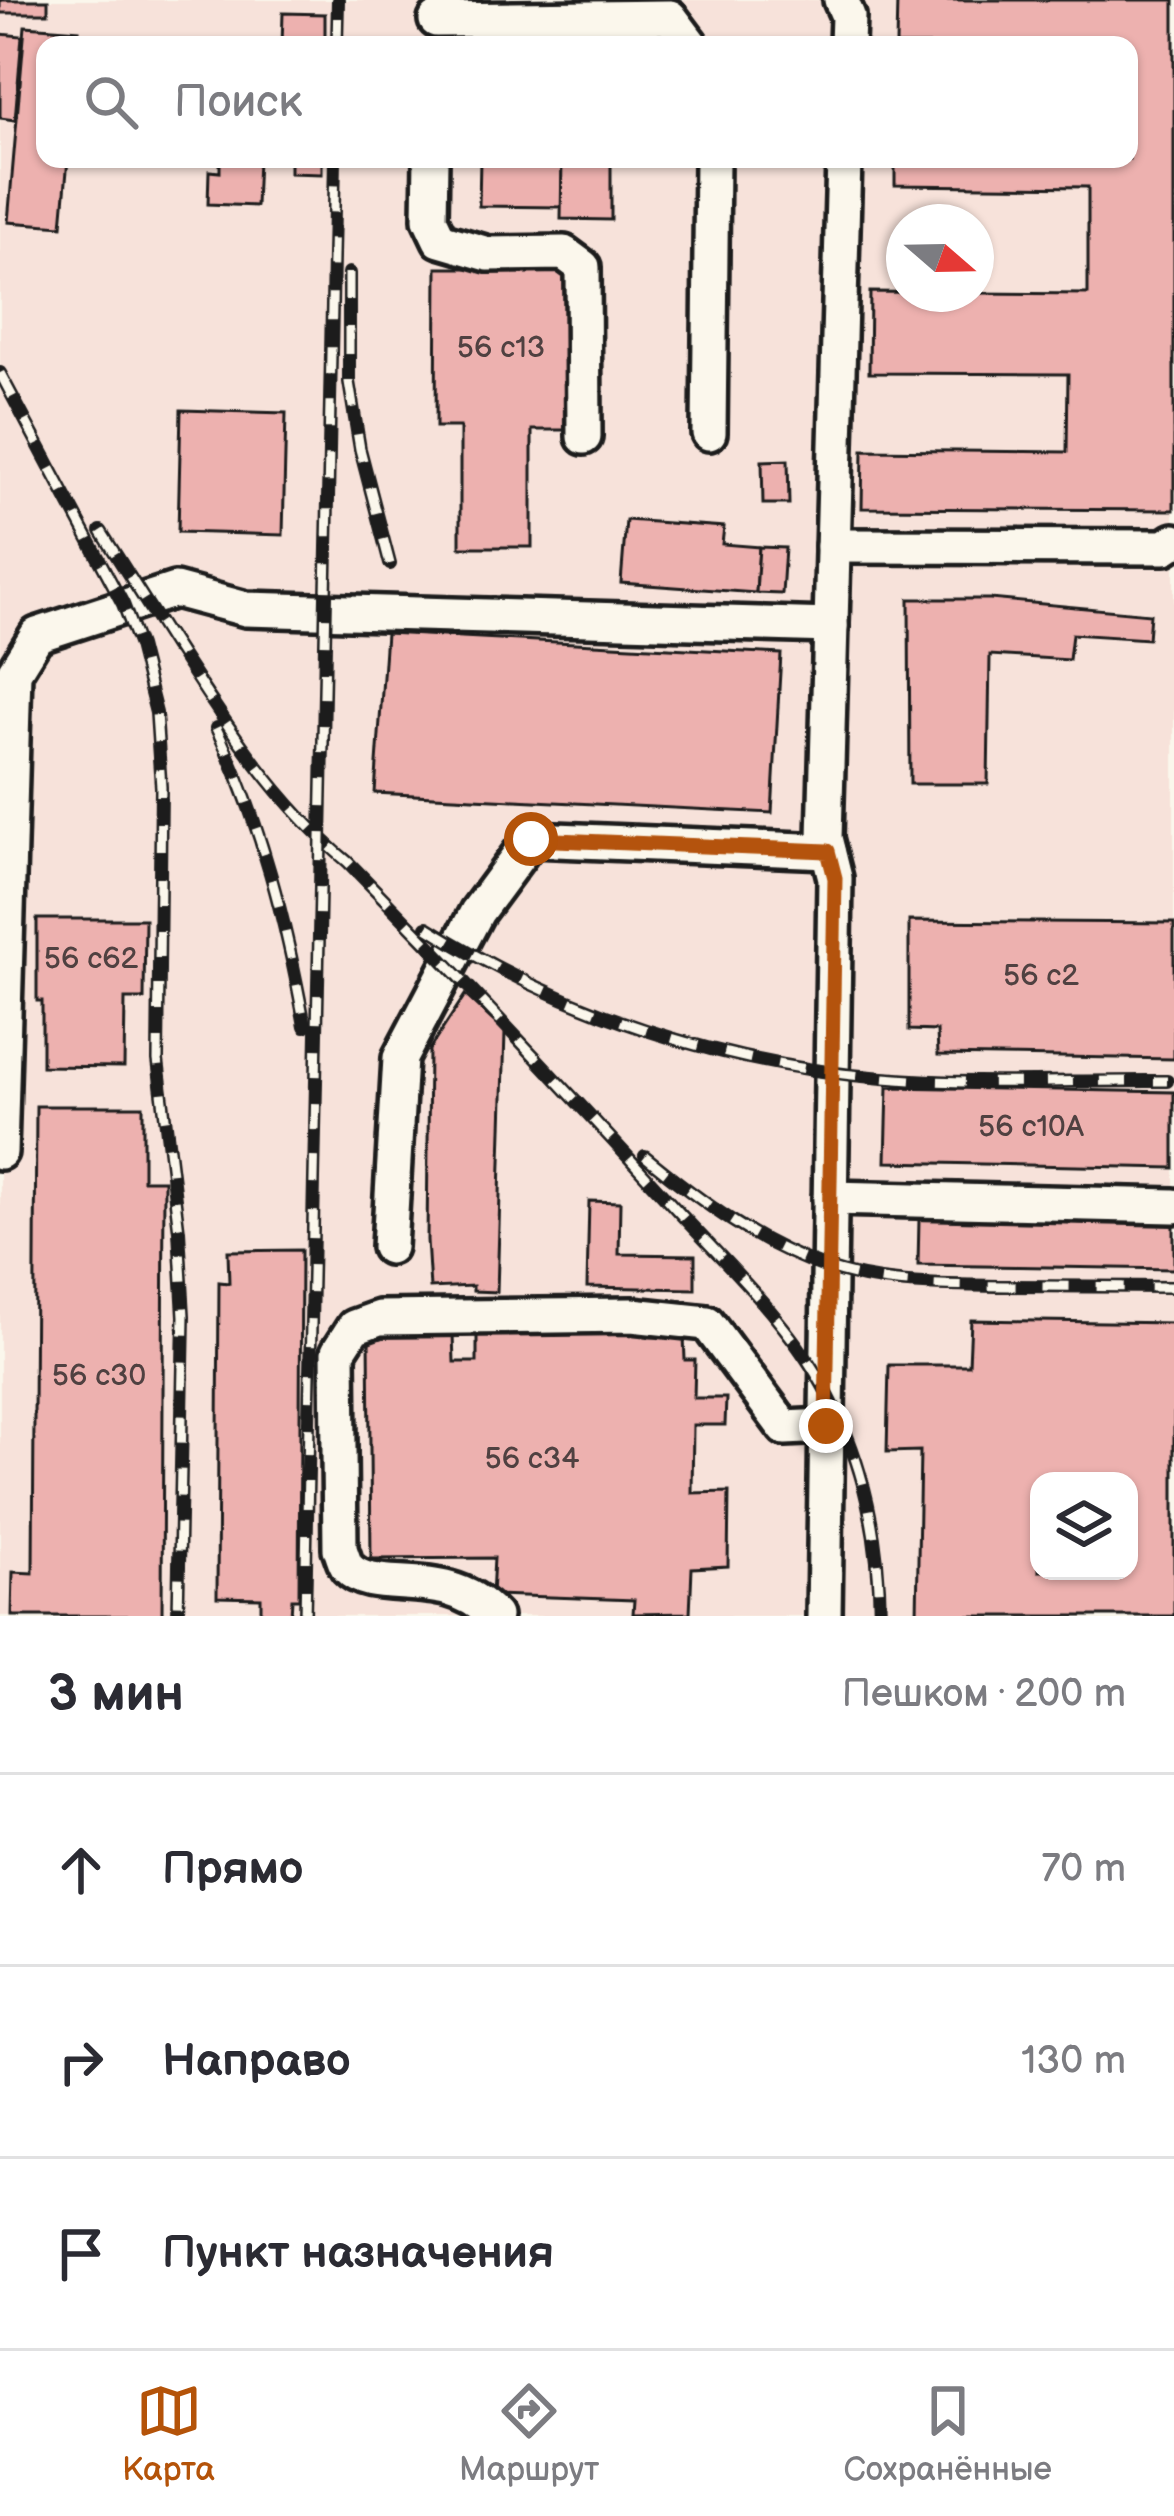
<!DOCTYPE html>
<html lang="ru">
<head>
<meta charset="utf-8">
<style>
	body { margin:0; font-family:"Balsamiq Sans",sans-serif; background:#f7f7f7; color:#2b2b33 }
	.controls { position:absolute; right:36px; bottom:36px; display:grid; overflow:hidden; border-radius:24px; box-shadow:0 3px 9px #0004 }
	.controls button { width:108px; height:108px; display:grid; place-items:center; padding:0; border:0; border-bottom:3px solid #e1e1e2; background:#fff; color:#2b2b33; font:60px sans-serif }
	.compass { position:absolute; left:886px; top:204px; width:108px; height:108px; border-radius:50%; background:#fff; box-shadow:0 3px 9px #0004; rotate:110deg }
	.stop { position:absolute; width:36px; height:36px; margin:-27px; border:9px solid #b45309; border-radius:50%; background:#fff }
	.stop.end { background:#b45309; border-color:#fff; box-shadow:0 3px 12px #0008 }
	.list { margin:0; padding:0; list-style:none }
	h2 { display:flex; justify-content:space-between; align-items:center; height:156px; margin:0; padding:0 48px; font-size:51px }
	h2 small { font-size:39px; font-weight:400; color:#7c7c81 }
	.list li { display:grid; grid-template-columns:78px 1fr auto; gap:36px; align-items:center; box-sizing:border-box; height:192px; padding:0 48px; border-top:3px solid #e1e1e2 }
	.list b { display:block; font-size:45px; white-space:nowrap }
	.list em { font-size:39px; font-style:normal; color:#7c7c81 }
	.icon { flex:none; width:66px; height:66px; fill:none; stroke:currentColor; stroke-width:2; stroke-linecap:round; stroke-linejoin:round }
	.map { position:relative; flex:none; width:1174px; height:1616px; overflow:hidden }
	.search { position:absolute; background:#fff; box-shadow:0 3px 9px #0004; left:36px; right:36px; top:36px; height:132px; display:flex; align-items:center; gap:30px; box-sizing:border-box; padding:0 42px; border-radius:24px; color:#7c7c81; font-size:45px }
	.sheet { height:732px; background:#fff }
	nav { display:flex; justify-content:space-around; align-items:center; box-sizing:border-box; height:168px; border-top:3px solid #e1e1e2; background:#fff; font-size:33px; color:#7c7c81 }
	nav a { display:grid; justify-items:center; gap:6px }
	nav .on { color:#b45309 }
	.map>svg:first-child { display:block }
	.built { fill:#f7e2da; fill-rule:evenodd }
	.building { fill:#edb1af; stroke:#1c1c1c; stroke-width:3; fill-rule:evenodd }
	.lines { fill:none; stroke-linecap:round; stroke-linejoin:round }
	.minor-casing { stroke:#1c1c1c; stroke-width:42 }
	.minor { stroke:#fbf7ec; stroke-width:33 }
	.rail-casing { stroke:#1c1c1c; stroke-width:14 }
	.rail { stroke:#fbf7ec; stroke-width:9; stroke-dasharray:27; stroke-linecap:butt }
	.route { stroke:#b45309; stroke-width:15 }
	.labels { text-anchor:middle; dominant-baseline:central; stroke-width:9; stroke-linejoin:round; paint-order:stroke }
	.number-label { font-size:30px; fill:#504141 }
</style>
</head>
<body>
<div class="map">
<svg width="1174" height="1616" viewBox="0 0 1174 1616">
	<rect width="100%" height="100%" fill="#fbf7ec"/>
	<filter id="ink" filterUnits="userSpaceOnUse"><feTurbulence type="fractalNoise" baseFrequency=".00833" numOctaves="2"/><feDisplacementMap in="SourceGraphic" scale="24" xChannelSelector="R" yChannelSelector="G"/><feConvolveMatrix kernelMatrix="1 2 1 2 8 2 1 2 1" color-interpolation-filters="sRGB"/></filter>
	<g filter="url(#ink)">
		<path class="built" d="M0 0H1174V1616H0ZM45 45H1129V159H45ZM904 222H976V294H904ZM1039 1481H1129V1571H1039Z"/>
		<g class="building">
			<rect x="0" y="0" width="48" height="13"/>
			<polygon points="897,0 1174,0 1174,510 862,508 863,450 1067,452 1068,374 869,373 870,292 1088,294 1088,187 895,185 895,159 1129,159 1129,45 896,45"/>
			<polygon points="283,13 325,14 325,45 282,45"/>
			<polygon points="25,26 79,30 78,45 45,45 45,159 68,159 62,226 8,222"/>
			<polygon points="511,30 677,32 677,45 511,45"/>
			<polygon points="0,34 22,36 15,120 0,118"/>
			<polygon points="220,159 258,159 256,206 208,204 209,171 220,172"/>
			<polygon points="290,159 322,159 322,174 290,173"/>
			<polygon points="480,159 562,159 562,207 479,206"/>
			<polygon points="562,159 611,159 611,220 561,219"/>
			<polygon points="437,268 566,268 566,430 532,430 532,547 460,547 460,427 436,427"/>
			<polygon points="181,410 286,413 283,535 178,532"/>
			<polygon points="788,460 789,504 763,504 762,461"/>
			<polygon points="626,520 724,527 722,544 759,547 756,593 621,583"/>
			<polygon points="759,547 785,548 782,594 756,593"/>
			<polygon points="909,599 990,599 1150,614 1148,639 1072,634 1069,660 990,655 988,784 910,784"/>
			<polygon points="386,633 781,654 772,813 375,793"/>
			<polygon points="37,919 145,919 144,999 125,999 124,1067 42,1066 42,1001 37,1001"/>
			<polygon points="909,921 1174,923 1174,1059 938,1055 937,1031 909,1030"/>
			<polygon points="465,995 505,1032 497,1292 473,1291 473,1286 430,1288 427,1240 429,1050"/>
			<polygon points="888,1087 1174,1092 1174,1168 886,1162"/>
			<polygon points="36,1106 143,1106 143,1180 164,1180 162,1616 12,1616 13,1572 33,1573"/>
			<polygon points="589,1201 620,1202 619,1254 695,1255 695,1289 587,1287"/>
			<polygon points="919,1219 1174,1222 1174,1269 918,1265"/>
			<polygon points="301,1250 299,1599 292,1599 291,1616 261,1616 261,1598 217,1597 219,1282 229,1283 228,1251"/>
			<path d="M971 1320 1174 1323V1616H917L920 1451 887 1452 889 1365H969ZM1039 1481H1129V1571H1039Z"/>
			<polygon points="477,1328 648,1330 649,1337 684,1336 685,1360 695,1360 694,1398 726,1398 725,1425 693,1425 692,1493 729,1492 728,1566 692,1568 690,1613 633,1614 634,1600 492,1595 494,1558 371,1559 369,1335 453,1334 454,1362 477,1362"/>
		</g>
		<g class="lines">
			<g class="minor-casing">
				<g id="minor">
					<polyline points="841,0 848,16 847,45"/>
					<polyline points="436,20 670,17 691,45"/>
					<polyline points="431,159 430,219 440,240 488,254 564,253 583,267 584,437"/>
					<polyline points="709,433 712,159"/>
					<polyline points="833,546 1165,547 1174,541"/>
					<polyline points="0,1152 14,672 37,635 175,590 246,609 831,626"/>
					<polyline points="830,1198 1174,1206"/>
					<polyline points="389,1247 400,1058 477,912 531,839 828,851"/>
					<path d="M494 1616C446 1564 374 1597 348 1568 344 1563 343 1556 340 1549L338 1352 354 1327 379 1318 632 1315 707 1323 785 1428 826 1426"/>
					<polyline points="824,1616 835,878 825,838 844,159"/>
				</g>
			</g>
			<use href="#minor" class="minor"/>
			<g class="rail-casing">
				<g id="rail">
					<polyline points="337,45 338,0"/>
					<polyline points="349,273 349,382 360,449 390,564"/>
					<polyline points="0,373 123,604 139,646 156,713 161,787 158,1060 179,1231 184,1316 178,1616"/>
					<polyline points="101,531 175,648"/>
					<path d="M167 633C220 715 273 800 348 862 459 975 567 1090 674 1207 728 1266 792 1324 829 1397 865 1466 879 1538 880 1616"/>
					<path d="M216 728C261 823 286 922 305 1026"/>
					<path d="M427 927C564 1013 721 1065 883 1078 976 1086 1073 1080 1167 1081"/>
					<path d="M645 1156C700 1201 758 1244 825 1267 884 1287 947 1285 1008 1286 1063 1286 1119 1287 1174 1287"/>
					<polyline points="305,1616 335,159"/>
				</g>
			</g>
			<use href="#rail" class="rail"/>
		</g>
	</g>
	<g class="lines" filter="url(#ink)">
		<polyline class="route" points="531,839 828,851 835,878 826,1426"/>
	</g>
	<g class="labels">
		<g class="number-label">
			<text x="501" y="348">56 с13</text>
			<text x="91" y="959">56 с62</text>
			<text x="1041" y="976">56 с2</text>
			<text x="1031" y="1127">56 с10А</text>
			<text x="99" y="1376">56 с30</text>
			<text x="532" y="1459">56 с34</text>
		</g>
	</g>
</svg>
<div class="controls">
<button><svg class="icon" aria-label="layers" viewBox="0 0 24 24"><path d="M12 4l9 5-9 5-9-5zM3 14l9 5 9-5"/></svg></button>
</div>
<svg class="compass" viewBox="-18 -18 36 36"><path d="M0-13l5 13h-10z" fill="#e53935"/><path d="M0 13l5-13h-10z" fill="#7c7c81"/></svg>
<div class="stop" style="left:531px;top:839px"></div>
<div class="stop end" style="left:826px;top:1426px"></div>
<div class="search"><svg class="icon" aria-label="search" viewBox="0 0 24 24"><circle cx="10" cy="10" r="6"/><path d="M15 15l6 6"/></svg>Поиск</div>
</div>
<section class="sheet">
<h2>3 мин<small>Пешком · 200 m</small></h2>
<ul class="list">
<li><svg class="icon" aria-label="ahead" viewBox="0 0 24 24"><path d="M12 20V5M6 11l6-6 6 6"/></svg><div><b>Прямо</b></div><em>70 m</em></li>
<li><svg class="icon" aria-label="right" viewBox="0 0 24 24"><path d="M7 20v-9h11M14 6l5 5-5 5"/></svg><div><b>Направо</b></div><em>130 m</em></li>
<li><svg class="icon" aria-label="arrive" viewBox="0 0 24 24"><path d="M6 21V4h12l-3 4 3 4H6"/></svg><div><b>Пункт назначения</b></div></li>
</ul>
</section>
<nav>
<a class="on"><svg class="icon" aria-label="map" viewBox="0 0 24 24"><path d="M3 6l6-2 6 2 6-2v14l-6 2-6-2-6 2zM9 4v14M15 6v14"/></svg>Карта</a>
<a><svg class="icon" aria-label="directions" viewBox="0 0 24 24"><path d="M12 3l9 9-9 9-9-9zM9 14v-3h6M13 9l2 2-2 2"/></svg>Маршрут</a>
<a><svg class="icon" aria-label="saved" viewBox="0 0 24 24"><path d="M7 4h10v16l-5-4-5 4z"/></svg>Сохранённые</a>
</nav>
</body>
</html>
